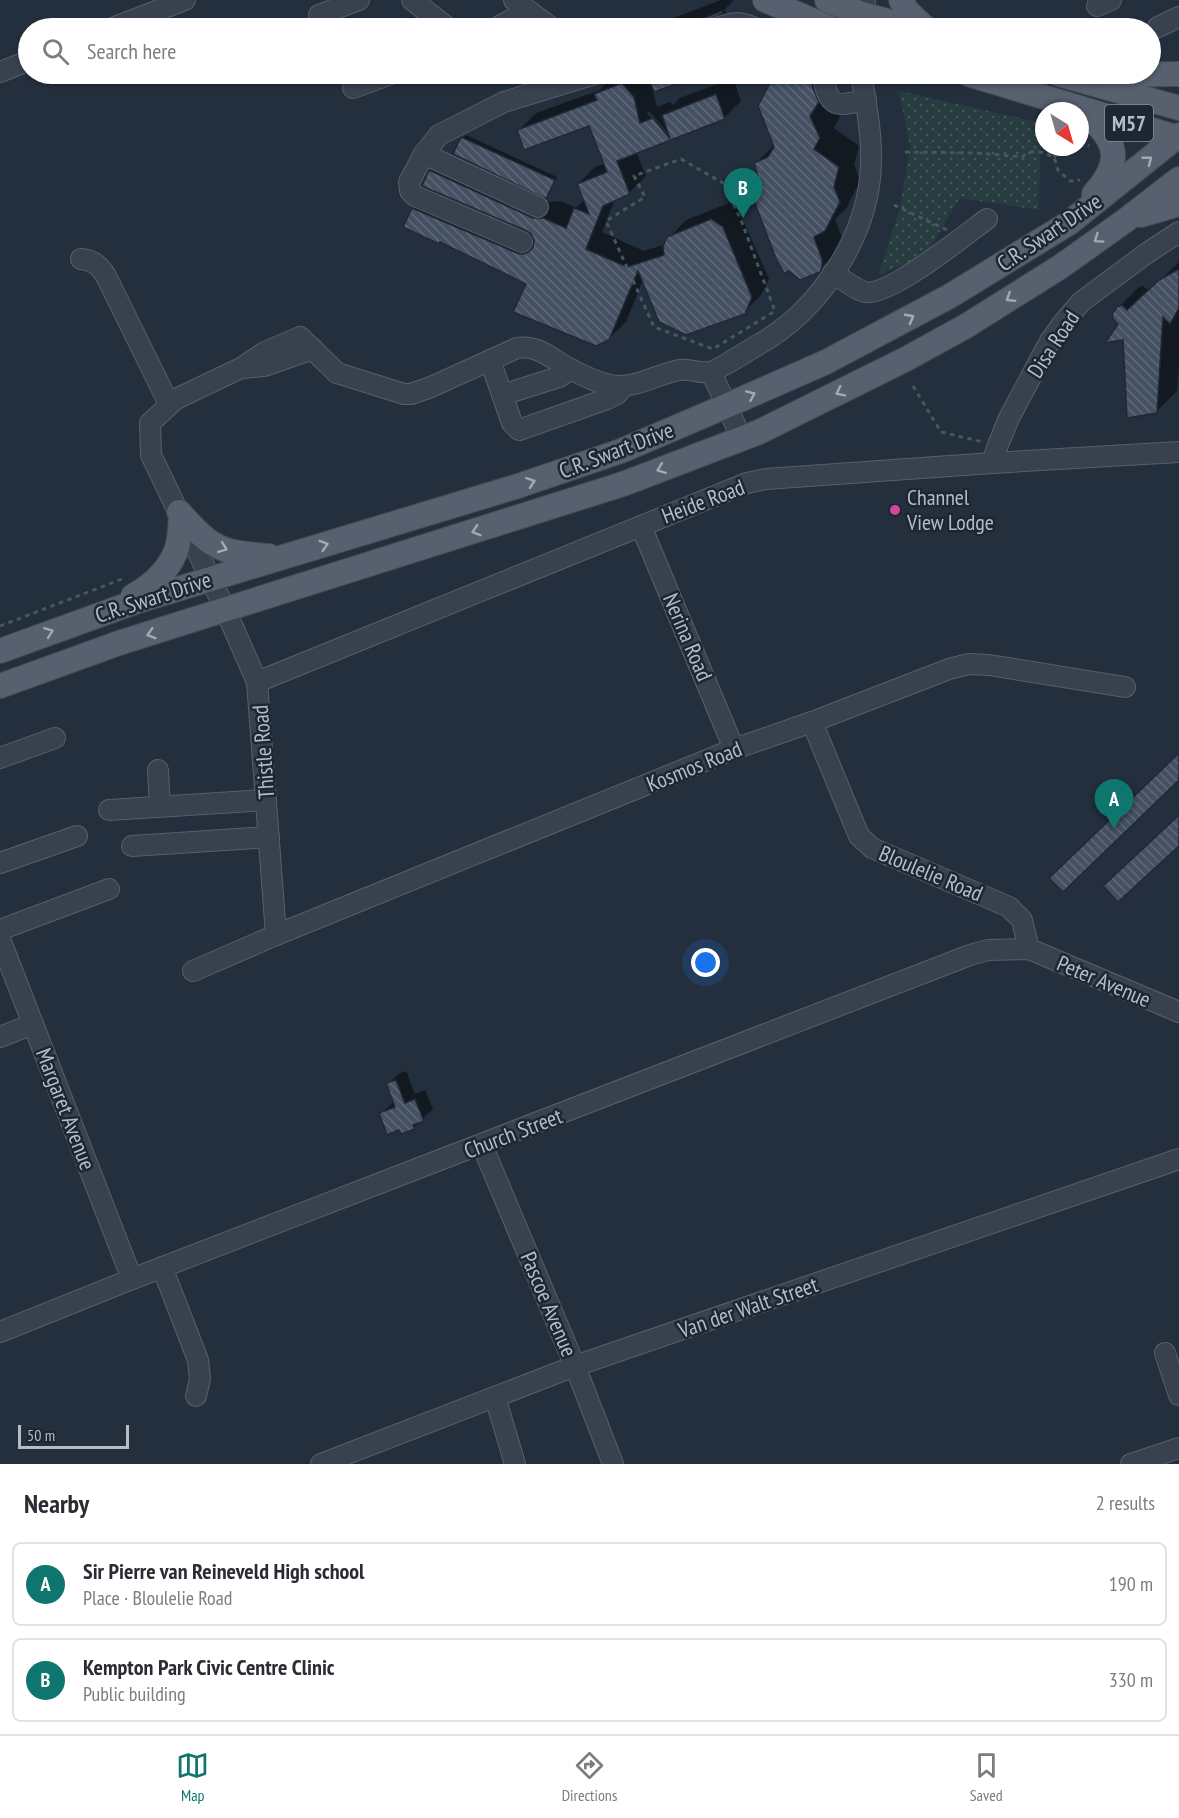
<!DOCTYPE html>
<html lang="en">
<head>
<meta charset="utf-8">
<style>
	body { margin:0; font-family:"PT Sans Narrow",sans-serif; background:#f7f7f7; color:#2b2b33 }
	.compass { position:absolute; left:1035px; top:102px; width:54px; height:54px; border-radius:50%; background:#fff; box-shadow:0 2px 4px #0004; rotate:143deg }
	.scale { position:absolute; left:18px; bottom:15px; width:111px; box-sizing:border-box; padding-left:6px; border:3px solid #b4bcc9; border-top:0; font-size:16px; line-height:21px; white-space:nowrap; color:#b4bcc9; -webkit-text-stroke:4px #1d2633; paint-order:stroke }
	.you { position:absolute; left:706px; top:963px; width:21px; height:21px; margin:-15px; border:4px solid #fff; border-radius:50%; background:#1a73e8; box-shadow:0 0 0 9px #1a73e833 }
	.badge { display:grid; place-items:center; width:39px; height:39px; border-radius:50%; background:#0f766e; color:#fff; font-size:20px; font-weight:700 }
	.pin { position:absolute; translate:-50% -50px; filter:drop-shadow(0 2px 3px #0008) }
	.pin::after { content:''; position:absolute; top:32px; width:21px; height:18px; background:inherit; clip-path:polygon(0 0,100% 0,50% 100%) }
	.list { margin:0; padding:0; list-style:none }
	h2 { display:flex; justify-content:space-between; align-items:center; height:78px; margin:0; padding:0 24px; font-size:26px }
	h2 small { font-size:20px; font-weight:400; color:#7c7c81 }
	.list li { display:grid; grid-template-columns:39px 1fr auto; gap:18px; align-items:center; box-sizing:border-box; height:84px; margin:0 12px 12px; padding:0 12px; border:2px solid #e1e1e2; border-radius:9px }
	.list b { display:block; font-size:22px; white-space:nowrap }
	.list p { margin:0; font-size:20px; white-space:nowrap; color:#7c7c81 }
	.list em { font-size:20px; font-style:normal; color:#7c7c81 }
	.icon { flex:none; width:33px; height:33px; fill:none; stroke:currentColor; stroke-width:2; stroke-linecap:round; stroke-linejoin:round }
	.map { position:relative; flex:none; width:1179px; height:1464px; overflow:hidden }
	.search { position:absolute; background:#fff; box-shadow:0 2px 4px #0004; left:18px; right:18px; top:18px; height:66px; display:flex; align-items:center; gap:15px; box-sizing:border-box; padding:0 21px; border-radius:33px; color:#7c7c81; font-size:22px }
	.sheet { height:270px; background:#fff }
	nav { display:flex; justify-content:space-around; align-items:center; box-sizing:border-box; height:84px; border-top:2px solid #e1e1e2; background:#fff; font-size:16px; color:#7c7c81 }
	nav a { display:grid; justify-items:center; gap:3px }
	nav .on { color:#0f766e }
	.map>svg:first-child { display:block }
	.park { fill:url(#park-dots) }
	.shadow { fill:#0007; fill-rule:evenodd }
	.building { fill:url(#building-back-hatch); stroke:#1f2835; stroke-width:1.5 }
	.lines { fill:none; stroke-linecap:round; stroke-linejoin:round }
	.minor-casing { stroke:#565f6c; stroke-width:22 }
	.major-casing { stroke:#414a57; stroke-width:26 }
	.path { stroke:#44595c; stroke-width:3; stroke-dasharray:4.5 4.5; stroke-linecap:butt }
	.minor { stroke:#38414e; stroke-width:20 }
	.major { stroke:#56606e; stroke-width:24 }
	.oneway { stroke:#a1aab7 }
	.hotel-dot { fill:#d1479c; stroke:#1d2633; stroke-width:2 }
	.labels { text-anchor:middle; dominant-baseline:central; stroke-width:5; stroke-linejoin:round; paint-order:stroke }
	.shield { fill:#1d2633; stroke:#878f9c; stroke-width:1.5 }
	.shield-label { font-size:21px; font-weight:bold; fill:#b4bcc9 }
	.street-label { font-size:22px; fill:#b4bcc9; stroke:#1d2633 }
	.poi-label { font-size:22px; fill:#b4bcc9; stroke:#1d2633; text-anchor:start }
</style>
</head>
<body>
<div class="map">
<svg width="1179" height="1464" viewBox="0 0 1179 1464">
	<defs>
		<pattern id="park-dots" width="8" height="8" patternUnits="userSpaceOnUse" patternTransform="scale(1.5)"><rect width="8" height="8" fill="#263c3f"/><path d="M2 2h.1M6 6h.1" fill="none" stroke="#435659" stroke-width="1.8" stroke-linecap="round"/></pattern>
		<pattern id="building-back-hatch" width="6" height="6" patternUnits="userSpaceOnUse" patternTransform="scale(1.5)"><rect width="6" height="6" fill="#455162"/><path d="M-1 5l2 2M0 0l6 6M5-1l2 2" fill="none" stroke="#5d6877"/></pattern>
	</defs>
	<rect width="100%" height="100%" fill="#242f3e"/>
	<polygon class="park" points="899,91 1041,123 1039,210 960,198 925,256 878,275 900,208 910,147"/>
	<g class="shadow">
		<polygon points="721,0 734,0 724,10 728,16 746,28 647,28"/>
		<path d="M621 74H645L650 79 648 74H700L653 91 657 107 670 102 673 105 680 98 733 78 741 101 724 118 636 152 646 176 629 193 615 199 602 232 644 251 666 244 669 238 686 220 729 203 739 211 769 279 761 295 744 312 643 280 626 322 608 339 528 283 413 209 430 192 534 236 528 230 424 185 430 171 447 154 485 171 486 168 463 138 466 135 557 177 549 194 544 199 550 202 561 201 576 208 585 199 578 184 595 167 606 163 590 124 519 130 536 113 600 90 612 77ZM649 111 668 133H664L647 113Z"/>
		<polygon points="777,74 836,74 839,80 830,95 840,116 834,128 859,146 854,165 860,181 846,209 835,219 842,238 842,246 819,270 748,180 758,170 756,163 775,144 760,106"/>
		<polygon points="1179,262 1179,362 1177,391 1156,412 1124,338 1118,308 1139,287 1143,286 1149,291"/>
		<polygon points="406,1071 415,1094 425,1090 433,1109 414,1127 380,1114 394,1102 388,1084 398,1074"/>
	</g>
	<g class="building">
		<polygon points="722,11 723,13 707,20 704,28 680,28"/>
		<polygon points="647,74 701,74 701,75 654,92"/>
		<polygon points="775,74 810,74 813,88 819,102 810,116 820,138 814,149 839,167 834,187 840,202 825,231 814,237 822,259 822,268 820,272 800,280 789,271 784,273 777,261 746,180 758,176 754,163 768,157 774,147 758,106"/>
		<polygon points="622,83 634,97 640,123 653,118 670,139 662,115 716,94 725,119 617,161 630,194 603,206 586,249 627,267 664,255 663,246 667,237 711,219 723,227 752,297 745,314 686,335 659,322 638,271 609,340 596,346 513,312 526,284 440,242 439,244 403,227 412,208 517,253 524,254 530,251 533,247 534,240 531,234 527,231 422,186 429,170 533,218 543,218 566,228 574,208 589,214 577,184 607,172 589,126 524,150 517,130 597,100 594,94"/>
		<polygon points="461,137 555,180 546,199 453,154"/>
		<polygon points="1179,269 1179,308 1170,324 1163,317 1157,413 1127,418 1123,340 1105,343 1118,324 1113,319 1112,314 1117,307 1122,305 1127,310 1159,280"/>
		<polygon points="1179,753 1179,780 1063,892 1049,878"/>
		<polygon points="1179,815 1179,846 1118,902 1103,886"/>
		<polygon points="396,1080 405,1103 415,1099 424,1121 413,1125 415,1129 401,1134 399,1130 387,1135 379,1113 395,1107 386,1083"/>
	</g>
	<g class="lines">
		<g class="minor-casing">
			<g id="minor">
				<polyline points="412,0 448,28"/>
				<polyline points="514,0 552,28"/>
				<polyline points="1097,6 1111,0"/>
				<polyline points="319,15 359,0"/>
				<polyline points="1158,27 1179,17"/>
				<polyline points="112,28 185,0"/>
				<polyline points="496,28 528,11"/>
				<path d="M716 28C732 22 739 21 755 28"/>
				<polyline points="858,28 865,0"/>
				<polyline points="0,72 28,61"/>
				<path d="M822 74C830 108 833 107 866 100"/>
				<polyline points="353,88 391,74"/>
				<polyline points="424,154 538,207"/>
				<polyline points="522,242 415,196 410,191 409,182 424,154 439,135 504,102 595,74"/>
				<path d="M81 259C93 260 99 265 106 276L169 404"/>
				<path d="M833 273C841 278 856 290 865 292 889 297 965 235 987 219"/>
				<polyline points="490,360 512,423 519,430 607,399 617,394 624,386"/>
				<polyline points="244,368 264,366 313,349"/>
				<polyline points="711,372 742,439"/>
				<polyline points="502,395 559,377 571,369"/>
				<polyline points="992,463 998,445 1009,418 1050,341 1063,323 1081,302 1147,253 1179,232"/>
				<polyline points="641,526 734,749"/>
				<polyline points="257,682 747,483 766,479 992,463 1179,452"/>
				<polyline points="812,722 859,836 872,848 1009,907 1022,920 1029,949"/>
				<polyline points="0,758 55,738"/>
				<polyline points="158,770 160,806"/>
				<polyline points="109,810 266,800"/>
				<polyline points="132,846 269,837"/>
				<polyline points="0,863 77,836"/>
				<polyline points="0,930 109,889"/>
				<path d="M276 935 257 682 226 611 151 455 150 423 176 399 241 368 265 352 300 337 337 373 404 394H411L431 387 517 348C539 345 552 359 570 369 584 376 602 385 617 386 638 387 658 374 679 370 689 368 700 374 710 372 717 371 749 350 758 345 820 310 869 236 871 164 872 134 866 103 861 74"/>
				<polyline points="0,939 132,1279"/>
				<polyline points="193,971 276,935 734,749 812,722 949,669 969,664 989,665 1125,687"/>
				<polyline points="0,1037 33,1024"/>
				<polyline points="482,1145 575,1366 613,1464"/>
				<polyline points="162,1267 198,1360 200,1379 196,1396"/>
				<polyline points="0,1332 132,1279 970,955 988,950 1029,949 1179,1012"/>
				<polyline points="1165,1353 1179,1395"/>
				<polyline points="495,1397 515,1464"/>
				<polyline points="321,1464 575,1366 1179,1159"/>
				<polyline points="1131,1464 1179,1448"/>
			</g>
		</g>
		<g class="major-casing">
			<g id="major">
				<polyline points="765,0 830,28"/>
				<polyline points="827,0 862,14 913,28"/>
				<polyline points="901,0 907,11 925,28"/>
				<polyline points="968,74 1179,138"/>
				<polyline points="1058,74 1179,108"/>
				<polyline points="1093,75 1179,74"/>
				<path d="M1083 111C1116 139 1125 159 1094 194"/>
				<polyline points="1141,215 1179,204"/>
				<path d="M179 512C187 521 196 531 206 539 224 554 247 554 269 556"/>
				<path d="M133 596C151 586 168 571 176 551 180 541 180 528 181 517"/>
				<polyline points="0,651 138,601 518,486 621,451 726,406 826,362 950,296 1069,223 1179,135"/>
				<polyline points="0,686 119,643 623,484 759,432 906,359 966,326 1060,267 1126,220 1179,179"/>
			</g>
		</g>
		<g class="path">
			<polyline points="1080,141 1089,146"/>
			<path d="M905 152 977 153 1022 157C1033 148 1042 152 1054 157L1058 170 1070 181 1080 180"/>
			<polyline points="1054,157 1065,147"/>
			<polygon points="681,159 723,183 741,220 775,311 713,349 654,327 606,221 645,197 634,176"/>
			<polyline points="894,205 947,230"/>
			<polyline points="913,386 941,432 983,442"/>
			<polyline points="0,626 122,579"/>
		</g>
		<use href="#minor" class="minor"/>
		<use href="#major" class="major"/>
	</g>
	<defs><path id="oneway-chevron" d="M-2-3.5L2.5 0L-2 3.5" fill="none" stroke-width="1.6" stroke-linecap="round" stroke-linejoin="round" transform="scale(1.5)"/></defs>
	<g class="oneway">
		<use href="#oneway-chevron" transform="translate(1148 160) rotate(-38)"/>
		<use href="#oneway-chevron" transform="translate(1098 239) rotate(145)"/>
		<use href="#oneway-chevron" transform="translate(1010 298) rotate(148)"/>
		<use href="#oneway-chevron" transform="translate(910 318) rotate(-28)"/>
		<use href="#oneway-chevron" transform="translate(840 392) rotate(153)"/>
		<use href="#oneway-chevron" transform="translate(751 395) rotate(-24)"/>
		<use href="#oneway-chevron" transform="translate(661 469) rotate(159)"/>
		<use href="#oneway-chevron" transform="translate(531 482) rotate(-19)"/>
		<use href="#oneway-chevron" transform="translate(476 531) rotate(162)"/>
		<use href="#oneway-chevron" transform="translate(324 545) rotate(-17)"/>
		<use href="#oneway-chevron" transform="translate(223 548) rotate(21)"/>
		<use href="#oneway-chevron" transform="translate(49 632) rotate(-21)"/>
		<use href="#oneway-chevron" transform="translate(151 634) rotate(163)"/>
	</g>
	<circle class="hotel-dot" cx="895" cy="510" r="6"/>
	<g class="labels">
		<rect class="shield" x="1105" y="105" width="48" height="36" rx="4.5"/>
		<g class="shield-label">
			<text x="1129" y="123">M57</text>
		</g>
		<g class="street-label">
			<text transform="translate(1049 232) rotate(-34)">C.R. Swart Drive</text>
			<text transform="translate(1053 344) rotate(-57)">Disa Road</text>
			<text transform="translate(616 450) rotate(-21)">C.R. Swart Drive</text>
			<text transform="translate(703 501) rotate(-21)">Heide Road</text>
			<text transform="translate(153 597) rotate(-18)">C.R. Swart Drive</text>
			<text transform="translate(688 637) rotate(67)">Nerina Road</text>
			<text transform="translate(263 752) rotate(-94)">Thistle Road</text>
			<text transform="translate(694 766) rotate(-22)">Kosmos Road</text>
			<text transform="translate(931 873) rotate(23)">Bloulelie Road</text>
			<text transform="translate(1104 981) rotate(23)">Peter Avenue</text>
			<text transform="translate(66 1109) rotate(69)">Margaret Avenue</text>
			<text transform="translate(513 1133) rotate(-21)">Church Street</text>
			<text transform="translate(549 1304) rotate(67)">Pascoe Avenue</text>
			<text transform="translate(748 1307) rotate(-19)">Van der Walt Street</text>
		</g>
		<g class="poi-label">
			<text x="907" y="497">Channel<tspan x="907" dy="25">View Lodge</tspan></text>
		</g>
	</g>
</svg>
<svg class="compass" viewBox="-18 -18 36 36"><path d="M0-13l5 13h-10z" fill="#e53935"/><path d="M0 13l5-13h-10z" fill="#7c7c81"/></svg>
<div class="scale">50 m</div>
<div class="you"></div>
<div class="pin badge" style="left:1114px;top:829px">A</div>
<div class="pin badge" style="left:743px;top:218px">B</div>
<div class="search"><svg class="icon" aria-label="search" viewBox="0 0 24 24"><circle cx="10" cy="10" r="6"/><path d="M15 15l6 6"/></svg>Search here</div>
</div>
<section class="sheet">
<h2>Nearby<small>2 results</small></h2>
<ul class="list">
<li><span class="badge">A</span><div><b>Sir Pierre van Reineveld High school</b><p>Place · Bloulelie Road</p></div><em>190 m</em></li>
<li><span class="badge">B</span><div><b>Kempton Park Civic Centre Clinic</b><p>Public building</p></div><em>330 m</em></li>
</ul>
</section>
<nav>
<a class="on"><svg class="icon" aria-label="map" viewBox="0 0 24 24"><path d="M3 6l6-2 6 2 6-2v14l-6 2-6-2-6 2zM9 4v14M15 6v14"/></svg>Map</a>
<a><svg class="icon" aria-label="directions" viewBox="0 0 24 24"><path d="M12 3l9 9-9 9-9-9zM9 14v-3h6M13 9l2 2-2 2"/></svg>Directions</a>
<a><svg class="icon" aria-label="saved" viewBox="0 0 24 24"><path d="M7 4h10v16l-5-4-5 4z"/></svg>Saved</a>
</nav>
</body>
</html>
